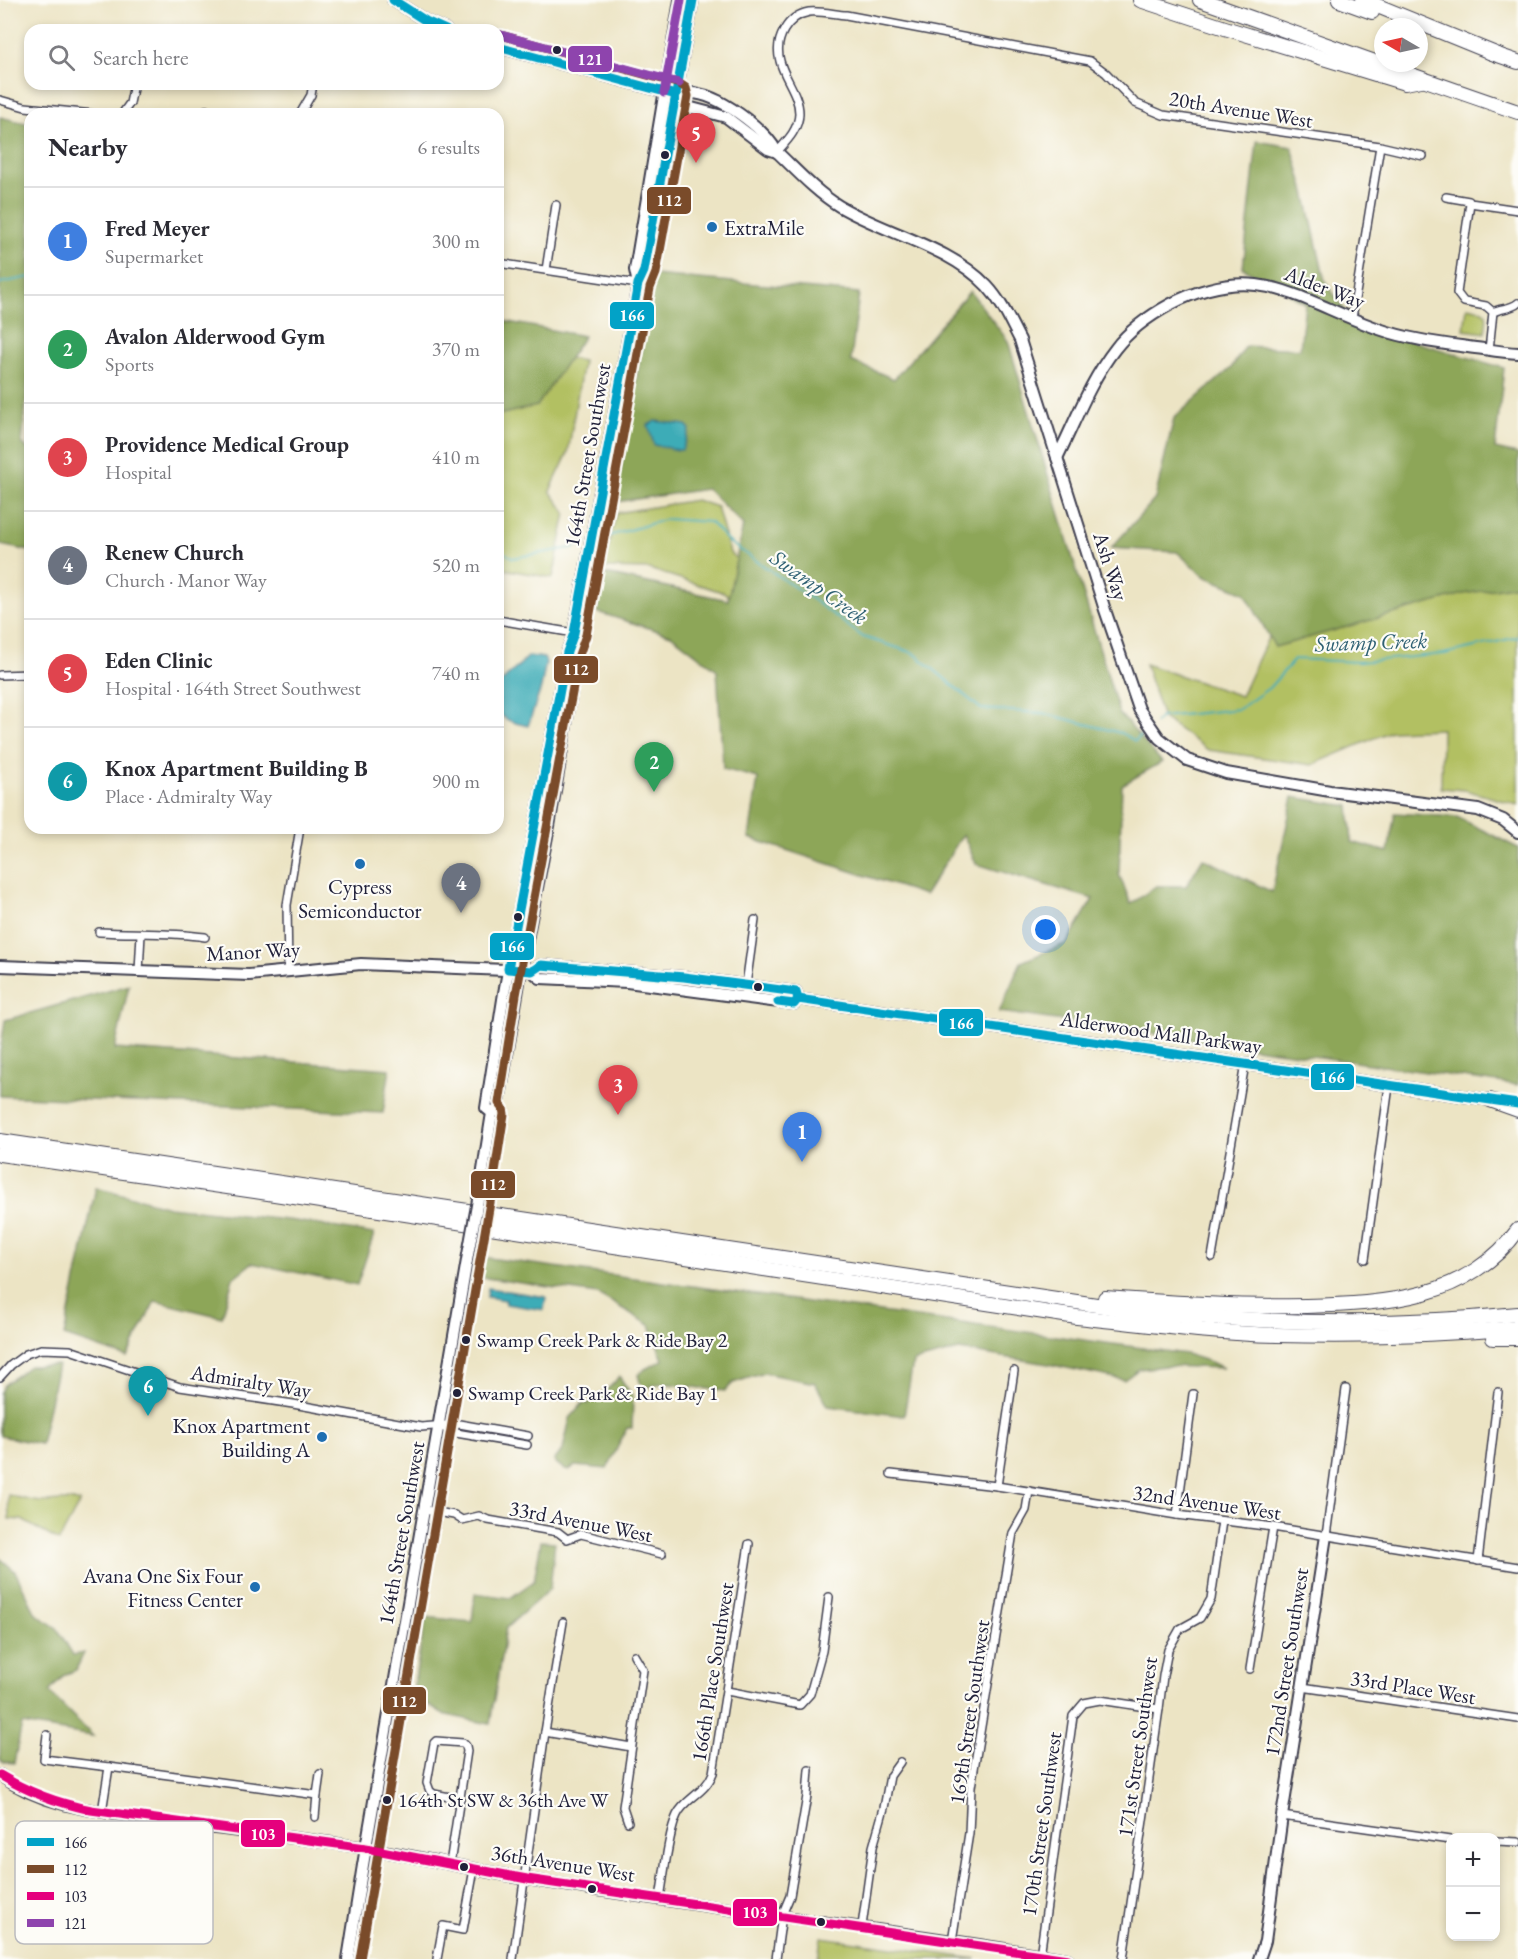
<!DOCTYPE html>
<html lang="en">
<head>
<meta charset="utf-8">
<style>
	body { margin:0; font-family:"EB Garamond",serif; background:#f7f7f7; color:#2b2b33 }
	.controls { position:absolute; right:18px; bottom:18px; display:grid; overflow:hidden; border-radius:12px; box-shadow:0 3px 9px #0003 }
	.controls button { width:54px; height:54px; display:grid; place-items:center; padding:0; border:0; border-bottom:2px solid #e1e1e2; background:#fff; color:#2b2b33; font:30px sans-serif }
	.compass { position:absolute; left:1374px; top:18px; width:54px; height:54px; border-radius:50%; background:#fff; box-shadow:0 3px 9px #0003; rotate:279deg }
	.you { position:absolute; left:1046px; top:930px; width:21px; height:21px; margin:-15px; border:4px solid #fff; border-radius:50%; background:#1a73e8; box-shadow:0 0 0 9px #1a73e833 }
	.badge { display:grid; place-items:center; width:39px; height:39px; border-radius:50%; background:#1f6fb2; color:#fff; font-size:20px; font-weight:700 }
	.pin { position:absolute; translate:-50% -50px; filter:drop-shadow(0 2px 3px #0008) }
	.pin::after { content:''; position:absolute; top:32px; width:21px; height:18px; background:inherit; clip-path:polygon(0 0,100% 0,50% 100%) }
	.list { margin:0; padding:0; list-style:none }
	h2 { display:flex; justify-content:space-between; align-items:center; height:78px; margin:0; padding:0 24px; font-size:26px }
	h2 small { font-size:20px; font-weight:400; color:#7c7c81 }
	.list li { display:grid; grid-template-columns:39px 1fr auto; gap:18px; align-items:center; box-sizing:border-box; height:108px; padding:0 24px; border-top:2px solid #e1e1e2 }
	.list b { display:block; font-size:22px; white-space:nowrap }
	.list p { margin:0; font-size:20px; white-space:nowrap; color:#7c7c81 }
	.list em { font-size:20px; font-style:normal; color:#7c7c81 }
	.icon { flex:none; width:33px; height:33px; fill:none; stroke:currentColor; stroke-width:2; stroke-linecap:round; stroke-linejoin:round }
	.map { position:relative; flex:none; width:1518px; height:1959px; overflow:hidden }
	.search { position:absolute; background:#fff; box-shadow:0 3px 9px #0003; left:24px; top:24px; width:480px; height:66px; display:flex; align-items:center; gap:15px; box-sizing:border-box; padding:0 21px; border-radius:18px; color:#7c7c81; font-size:22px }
	.panel { position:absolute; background:#fff; box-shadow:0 3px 9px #0003; left:24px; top:108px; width:480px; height:726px; border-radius:18px }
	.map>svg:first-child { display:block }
	.green { fill:#b2c062; stroke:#6a714e; stroke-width:1.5 }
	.forest { fill:#8da658; stroke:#58644a; stroke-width:1.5 }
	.water { fill:#3cacb7; stroke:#2f6779; stroke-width:1.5 }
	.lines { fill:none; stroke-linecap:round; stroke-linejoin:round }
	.stream { stroke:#3cacb7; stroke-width:2 }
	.street-casing { stroke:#403f50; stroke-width:10 }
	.secondary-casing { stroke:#403f50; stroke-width:14 }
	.highway-casing { stroke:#403f50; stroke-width:16 }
	.street { stroke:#fff; stroke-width:7 }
	.secondary { stroke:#fff; stroke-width:10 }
	.highway { stroke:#fff; stroke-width:14 }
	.secondary-bridge-casing { stroke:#403f50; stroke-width:14; stroke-linecap:butt }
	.secondary-bridge { stroke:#fff; stroke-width:10 }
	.bus-1-casing { stroke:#fdfcf7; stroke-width:14 }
	.bus-2-casing { stroke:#fdfcf7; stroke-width:14 }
	.bus-3-casing { stroke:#fdfcf7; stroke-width:14 }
	.bus-4-casing { stroke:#fdfcf7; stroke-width:14 }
	.bus-1 { stroke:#02a2c7; stroke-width:9 }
	.bus-2 { stroke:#7a4b2a; stroke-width:9 }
	.bus-3 { stroke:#e5007d; stroke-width:9 }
	.bus-4 { stroke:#8e44ad; stroke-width:9 }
	.bus-dot { fill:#22223b; stroke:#fdfcf7; stroke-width:2 }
	.poi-dot { fill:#1f6fb2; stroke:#fdfcf7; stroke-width:2 }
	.labels { text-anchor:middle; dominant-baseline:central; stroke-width:4.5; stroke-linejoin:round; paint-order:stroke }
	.bus-label { font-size:20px; fill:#22223b; stroke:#fdfcf7; text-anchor:start }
	.street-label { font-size:21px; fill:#22223b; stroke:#fdfcf7 }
	.poi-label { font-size:21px; fill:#22223b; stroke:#fdfcf7; text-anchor:end }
	.water-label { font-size:22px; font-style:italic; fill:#2e6073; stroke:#fdfcf7 }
	.key { fill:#fdfcf7; stroke:#bbbbbf; stroke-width:1.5 }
	.key-label { font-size:16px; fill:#22223b }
	.line-badge { stroke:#fdfcf7; stroke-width:2 }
	.badge-label { font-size:16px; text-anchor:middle; font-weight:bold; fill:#fff }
</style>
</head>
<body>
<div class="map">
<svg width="1518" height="1959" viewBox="0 0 1518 1959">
	<rect width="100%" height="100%" fill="#fdfcf7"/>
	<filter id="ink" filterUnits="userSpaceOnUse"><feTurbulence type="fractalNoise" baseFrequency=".0167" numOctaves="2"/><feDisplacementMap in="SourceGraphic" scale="12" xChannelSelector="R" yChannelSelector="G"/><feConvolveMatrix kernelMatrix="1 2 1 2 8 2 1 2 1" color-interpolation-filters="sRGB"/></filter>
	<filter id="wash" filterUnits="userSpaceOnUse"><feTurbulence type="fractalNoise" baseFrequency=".008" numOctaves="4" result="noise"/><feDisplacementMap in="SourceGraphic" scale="24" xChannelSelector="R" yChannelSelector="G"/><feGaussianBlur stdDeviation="1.35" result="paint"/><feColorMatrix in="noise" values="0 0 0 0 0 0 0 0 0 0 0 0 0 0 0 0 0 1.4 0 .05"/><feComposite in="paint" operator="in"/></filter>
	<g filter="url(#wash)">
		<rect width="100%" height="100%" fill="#ece4c4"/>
		<g class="green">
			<path d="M1467 307C1489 310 1488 312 1485 333L1464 330Z"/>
			<polygon points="498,343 583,361 568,453 550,491 566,513 553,578 498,568"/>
			<polygon points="696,500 717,507 730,553 758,575 753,623 725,593 649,569 604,568 616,513"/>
			<polygon points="1518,578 1518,805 1465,790 1441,788 1442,729 1391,731 1312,765 1208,750 1163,718 1145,664 1241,696 1268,638 1371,595"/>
			<path d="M8 1495C20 1498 33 1502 46 1502 58 1502 69 1499 80 1502L59 1541 22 1520 9 1519Z"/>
			<polygon points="821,1937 976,1959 818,1959"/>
		</g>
		<g class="forest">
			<polygon points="0,117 30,124 30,360 22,443 30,451 30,551 0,545"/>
			<polygon points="1257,141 1292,147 1305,192 1325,281 1354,324 1504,368 1495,449 1518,454 1518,585 1464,594 1275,647 1245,593 1204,576 1177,552 1111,548 1155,499 1174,418 1231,368 1246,346 1300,349 1305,303 1243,268"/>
			<polygon points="654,275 859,293 851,361 894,379 970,291 1008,341 1119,713 1162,762 1122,785 1119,874 1131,904 1156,886 1186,886 1203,858 1272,892 1293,797 1349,806 1352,842 1388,852 1395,813 1457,817 1518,848 1518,1085 999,1012 1021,962 1067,943 1093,899 976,864 963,834 925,895 749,838 758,778 723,769 717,670 671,635 597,612 601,573 728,600 743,525 707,489 615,502"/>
			<polygon points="498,320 584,336 537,406 498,415"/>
			<polygon points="129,985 115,1049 390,1069 383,1113 0,1096 0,1052 5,1020"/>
			<polygon points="96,1187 169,1207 296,1221 374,1234 357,1285 252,1263 233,1278 222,1317 155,1301 127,1357 64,1336"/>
			<polygon points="482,1257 1186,1354 1211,1362 1223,1368 1165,1366 1139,1369 1124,1380 1048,1364 959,1350 913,1362 904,1416 828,1406 815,1383 764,1373 733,1383 725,1391 662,1383 642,1389 638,1375 645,1369 663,1360 650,1325 598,1294 479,1277"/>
			<polygon points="58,1365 41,1444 0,1436 0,1392 4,1385 29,1366"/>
			<path d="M619 1376 633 1397 632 1428H627L607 1469 575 1466 569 1470H565L554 1461 563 1449 570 1418 584 1402 588 1404C599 1392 610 1391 619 1376Z"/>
			<polygon points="541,1541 555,1542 550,1589 506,1628 490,1724 442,1714 412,1695 426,1617 472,1622 475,1593 510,1598 534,1581"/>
			<polygon points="0,1558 15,1571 36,1614 57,1628 73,1655 84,1653 76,1670 64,1675 49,1692 93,1736 22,1724 14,1763 4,1762 0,1759"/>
		</g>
		<g class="water">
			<polygon points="655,421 686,425 690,429 682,450 678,450 654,445 648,425"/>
			<path d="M529 656 544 658 546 662 541 688 528 726C495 719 498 715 498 685Z"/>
			<polygon points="488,1288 546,1297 544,1310 505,1304 506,1300 487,1297"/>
		</g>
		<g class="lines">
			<g class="stream">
				<polyline points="0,283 30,277"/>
				<polyline points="595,540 667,519 710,522 729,542 812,599 863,637 914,653 981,709 1043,713 1121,733 1135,741 1148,729"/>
				<polyline points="498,549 513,558 571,548 587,543"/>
				<polyline points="1155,723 1161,717 1239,709 1269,688 1295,659 1359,662 1444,654 1518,637"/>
			</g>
		</g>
	</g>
	<g filter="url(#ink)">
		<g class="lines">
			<g class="street-casing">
				<g id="street">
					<polyline points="0,100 25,107 93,114"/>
					<polyline points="122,114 130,103 134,84"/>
					<polyline points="206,114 206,110"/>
					<polyline points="300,114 311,95 313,84"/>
					<path d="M777 152C787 141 799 129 799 113 799 94 784 78 780 61 774 40 787 16 809 12 821 11 834 14 846 15L1090 61 1106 73 1135 103 1163 115 1380 146 1423 156"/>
					<polyline points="1446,197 1469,201 1470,203 1518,210"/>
					<polyline points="1470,203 1457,293 1464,302 1486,306 1493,312 1489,350"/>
					<polyline points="498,263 638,284"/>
					<polyline points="546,270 556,205"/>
					<path d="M1493 312C1501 308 1512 309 1518 303"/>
					<polyline points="1352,318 1380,146"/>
					<polyline points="498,620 574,633"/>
					<polyline points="0,675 30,674"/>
					<path d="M99 932C134 934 170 932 205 937"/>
					<polyline points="288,970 287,905 300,828"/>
					<polyline points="139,971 141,934"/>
					<polyline points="746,985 755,920"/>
					<polyline points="1212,1257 1245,1064"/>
					<polyline points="1365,1259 1389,1086"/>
					<polyline points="0,1377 11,1365 26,1354 41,1349 70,1350 180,1387 293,1404 421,1427 459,1424 528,1436"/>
					<polyline points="442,1427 456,1433 527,1445"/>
					<polyline points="891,1474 997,1486 1177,1515 1273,1527 1518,1567"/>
					<polyline points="997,1486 1014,1371"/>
					<polyline points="425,1510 454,1515 462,1520 479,1516 488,1520 558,1532 567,1539 581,1534 662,1554"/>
					<polyline points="1177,1515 1193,1394"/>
					<polyline points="1326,1536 1346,1389"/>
					<polyline points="1478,1561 1498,1392"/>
					<polyline points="1250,1669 1273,1527"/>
					<polyline points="1302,1687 1518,1719"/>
					<polyline points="727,1691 800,1705 810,1694 822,1651 829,1597"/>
					<polyline points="545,1732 631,1747"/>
					<polyline points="47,1735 44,1759 109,1767"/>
					<polyline points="102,1812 109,1767 317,1795 320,1774"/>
					<polyline points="1282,1816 1450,1840"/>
					<polyline points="315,1817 317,1795"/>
					<polyline points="628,1822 623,1807 643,1670 634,1655"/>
					<polyline points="1496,1841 1518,1842"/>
					<polyline points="450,1864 467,1751 466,1746 463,1743 436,1741 434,1743 427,1783 430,1791 434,1794 460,1799"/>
					<path d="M660 1898C664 1876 668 1834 677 1815 685 1798 705 1794 713 1773L749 1544"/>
					<polyline points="862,1926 873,1847 884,1808 890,1776 900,1762"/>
					<polyline points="952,1941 969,1833 971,1787 1013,1533 1026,1510 1029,1491"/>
					<polyline points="1040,1956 1073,1716 1084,1703 1100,1700 1159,1709"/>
					<polyline points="437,1959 443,1926 463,1930 474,1869"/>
					<polyline points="513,1959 545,1732 563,1622"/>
					<polyline points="776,1959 782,1915 790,1896 807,1796 809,1770"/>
					<polyline points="1123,1959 1159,1709 1163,1676 1168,1650 1180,1629 1200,1618 1211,1599 1222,1521"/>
				</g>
			</g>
			<g class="secondary-casing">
				<g id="secondary">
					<polyline points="393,0 426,21 446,30"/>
					<path d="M498 47 676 95C681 94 686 93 690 93 718 93 765 129 777 152 796 170 816 192 839 206 886 234 949 246 987 286 1002 302 1010 321 1020 340L1105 610 1139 709 1159 738 1187 760 1226 773 1330 791 1478 810 1503 820 1518 832"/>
					<polyline points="676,95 688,107 726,117 768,149 777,152"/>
					<polyline points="638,284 635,270 680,0"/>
					<path d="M1057 458C1075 422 1090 381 1115 349 1130 329 1149 316 1171 304 1258 259 1299 301 1379 329 1407 339 1439 343 1468 347 1485 349 1501 352 1518 353"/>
					<polyline points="0,966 249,975 361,964 532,971 541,965 684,977 796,992 798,999"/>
					<polyline points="532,971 540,978 627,982 794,1004 798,999 1497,1101"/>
					<polyline points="492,1113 498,1109 521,971 549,826 578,655 574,636"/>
					<polyline points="480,1189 492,1113 486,1108 504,993 567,652 574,633 638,284 644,271 693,0"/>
					<path d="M0 1775C44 1807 97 1811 150 1819 222 1830 295 1837 366 1848 420 1857 474 1870 527 1879 707 1908 888 1929 1068 1959"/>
					<polyline points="348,1959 363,1865 467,1260"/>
					<polyline points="1259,1959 1265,1941 1282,1816 1326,1536"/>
				</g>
			</g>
			<g class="highway-casing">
				<g id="highway">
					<polyline points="1140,0 1225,28 1405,83 1421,80"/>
					<path d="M1200 0C1306 37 1412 76 1518 112"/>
					<polyline points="1339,0 1372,12"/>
					<polyline points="1363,0 1498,55"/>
					<polyline points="1489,52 1518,62"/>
					<polyline points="1490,1100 1518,1110"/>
					<path d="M0 1141 1130 1310C1259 1324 1388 1327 1518 1314"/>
					<path d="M0 1154 255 1191 1077 1317C1143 1324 1210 1333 1277 1335 1357 1337 1438 1335 1518 1328"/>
					<path d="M1105 1298C1172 1303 1238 1307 1306 1306 1345 1305 1387 1303 1424 1293 1461 1283 1496 1261 1518 1230"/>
					<polyline points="1493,1338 1518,1338"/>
				</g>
			</g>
			<use href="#street" class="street"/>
			<use href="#secondary" class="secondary"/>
			<use href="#highway" class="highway"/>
			<g class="secondary-bridge-casing">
				<polyline id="secondary-bridge" points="467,1260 480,1189"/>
			</g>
			<use href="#secondary-bridge" class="secondary-bridge"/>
			<g class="bus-1-casing">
				<g id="bus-1">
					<polyline points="393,0 426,21 446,30"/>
					<polyline points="693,0 644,271 638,284 574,633 567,652 508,969 532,971 541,965 684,977 796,992 798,999"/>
					<polyline points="498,47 676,95"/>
					<polyline points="778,1002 794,1004 798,999 1518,1104"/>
				</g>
			</g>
			<g class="bus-2-casing">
				<polyline id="bus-2" points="360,1959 492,1191 504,1114 503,1108 499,1103 516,995 579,655 586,635 650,288 656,273 688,96 686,88 680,84 501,35"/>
			</g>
			<g class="bus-3-casing">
				<path id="bus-3" d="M0 1775C29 1793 58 1803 91 1810L366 1848 527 1879 1068 1959"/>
			</g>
			<g class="bus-4-casing">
				<g id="bus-4">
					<polyline points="501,35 679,83"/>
					<polyline points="664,93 681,0"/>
				</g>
			</g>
			<use href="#bus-1" class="bus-1"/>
			<use href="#bus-2" class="bus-2"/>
			<use href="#bus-3" class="bus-3"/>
			<use href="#bus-4" class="bus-4"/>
		</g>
	</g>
	<g class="bus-dot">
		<circle cx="557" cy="50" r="5"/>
		<circle cx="665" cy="155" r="5"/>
		<circle cx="518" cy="917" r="5"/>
		<circle cx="758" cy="987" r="5"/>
		<circle cx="466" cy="1340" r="5"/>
		<circle cx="457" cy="1393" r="5"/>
		<circle cx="387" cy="1800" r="5"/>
		<circle cx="464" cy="1867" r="5"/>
		<circle cx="592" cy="1889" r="5"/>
		<circle cx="821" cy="1922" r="5"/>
	</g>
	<g class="poi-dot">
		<circle cx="712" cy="227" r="6"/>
		<circle cx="360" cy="864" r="6"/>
		<circle cx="322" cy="1437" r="6"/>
		<circle cx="255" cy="1587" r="6"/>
	</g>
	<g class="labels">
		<g class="bus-label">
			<text x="477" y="1340">Swamp Creek Park &amp; Ride Bay 2</text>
			<text x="468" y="1393">Swamp Creek Park &amp; Ride Bay 1</text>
			<text x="398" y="1800">164th St SW &amp; 36th Ave W</text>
		</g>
		<g class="street-label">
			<text transform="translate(1241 109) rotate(9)">20th Avenue West</text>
			<text transform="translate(1325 287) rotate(21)">Alder Way</text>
			<text transform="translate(587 455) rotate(-80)">164th Street Southwest</text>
			<text transform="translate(1111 566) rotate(72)">Ash Way</text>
			<text transform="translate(253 951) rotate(-3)">Manor Way</text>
			<text transform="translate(1161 1032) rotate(8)">Alderwood Mall Parkway</text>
			<text transform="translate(251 1381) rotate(9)">Admiralty Way</text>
			<text transform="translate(1207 1502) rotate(8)">32nd Avenue West</text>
			<text transform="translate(581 1521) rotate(11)">33rd Avenue West</text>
			<text transform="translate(401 1533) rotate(-80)">164th Street Southwest</text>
			<text transform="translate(1286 1662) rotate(-81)">172nd Street Southwest</text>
			<text transform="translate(712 1672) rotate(-81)">166th Place Southwest</text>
			<text transform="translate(1413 1687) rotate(9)">33rd Place West</text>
			<text transform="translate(969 1712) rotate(-82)">169th Street Southwest</text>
			<text transform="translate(1137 1747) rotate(-82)">171st Street Southwest</text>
			<text transform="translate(1041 1824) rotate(-82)">170th Street Southwest</text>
			<text transform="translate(563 1863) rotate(9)">36th Avenue West</text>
		</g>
		<g class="poi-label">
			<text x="724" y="227" text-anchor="start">ExtraMile</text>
			<text x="360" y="886" text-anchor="middle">Cypress<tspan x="360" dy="24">Semiconductor</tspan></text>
			<text x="310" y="1425">Knox Apartment<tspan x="310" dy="24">Building A</tspan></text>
			<text x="243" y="1575">Avana One Six Four<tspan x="243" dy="24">Fitness Center</tspan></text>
		</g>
		<g class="water-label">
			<text transform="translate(819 587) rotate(35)">Swamp Creek</text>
			<text transform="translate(1371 642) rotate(-2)">Swamp Creek</text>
		</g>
	</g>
	<rect x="15" y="1821" width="198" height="123" rx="9" class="key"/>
	<rect x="27" y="1838" width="27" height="8" fill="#02a2c7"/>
	<rect x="27" y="1865" width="27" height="8" fill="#7a4b2a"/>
	<rect x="27" y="1892" width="27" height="8" fill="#e5007d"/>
	<rect x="27" y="1919" width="27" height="8" fill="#8e44ad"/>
	<g class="key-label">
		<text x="64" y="1848">166</text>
		<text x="64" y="1875">112</text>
		<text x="64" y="1902">103</text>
		<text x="64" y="1929">121</text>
	</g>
	<g class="line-badge">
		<rect x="567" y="45" width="46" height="28" rx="6" fill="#8e44ad"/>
		<rect x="646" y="186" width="46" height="29" rx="6" fill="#7a4b2a"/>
		<rect x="609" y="301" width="46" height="29" rx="6" fill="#02a2c7"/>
		<rect x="553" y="655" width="46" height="29" rx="6" fill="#7a4b2a"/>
		<rect x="489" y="932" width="46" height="29" rx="6" fill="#02a2c7"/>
		<rect x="938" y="1008" width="46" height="29" rx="6" fill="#02a2c7"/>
		<rect x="1310" y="1063" width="45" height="28" rx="6" fill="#02a2c7"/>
		<rect x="470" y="1170" width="46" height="29" rx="6" fill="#7a4b2a"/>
		<rect x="382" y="1686" width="45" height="29" rx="6" fill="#7a4b2a"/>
		<rect x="240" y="1819" width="46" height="29" rx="6" fill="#e5007d"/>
		<rect x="732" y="1898" width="46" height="29" rx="6" fill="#e5007d"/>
	</g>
	<g class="badge-label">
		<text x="590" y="65">121</text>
		<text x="669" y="206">112</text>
		<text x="632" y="321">166</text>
		<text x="576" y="675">112</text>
		<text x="512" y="952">166</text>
		<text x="961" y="1029">166</text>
		<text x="1332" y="1083">166</text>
		<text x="493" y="1190">112</text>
		<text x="404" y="1707">112</text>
		<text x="263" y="1840">103</text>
		<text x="755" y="1918">103</text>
	</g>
</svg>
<div class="controls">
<button>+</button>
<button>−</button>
</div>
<svg class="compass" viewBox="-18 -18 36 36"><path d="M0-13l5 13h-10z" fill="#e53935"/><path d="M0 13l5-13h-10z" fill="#7c7c81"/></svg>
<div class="you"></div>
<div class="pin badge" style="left:802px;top:1162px;background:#3f7fe0">1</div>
<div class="pin badge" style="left:654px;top:792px;background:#2e9e5b">2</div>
<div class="pin badge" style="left:618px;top:1115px;background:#e0444e">3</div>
<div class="pin badge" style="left:461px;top:913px;background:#6b7280">4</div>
<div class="pin badge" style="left:696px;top:163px;background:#e0444e">5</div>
<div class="pin badge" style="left:148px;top:1416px;background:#0f9aa8">6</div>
<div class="search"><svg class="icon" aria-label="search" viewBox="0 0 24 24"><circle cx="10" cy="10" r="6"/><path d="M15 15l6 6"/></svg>Search here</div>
<section class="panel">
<h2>Nearby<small>6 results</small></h2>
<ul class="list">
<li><span class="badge" style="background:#3f7fe0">1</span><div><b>Fred Meyer</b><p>Supermarket</p></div><em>300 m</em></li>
<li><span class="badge" style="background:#2e9e5b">2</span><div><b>Avalon Alderwood Gym</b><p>Sports</p></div><em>370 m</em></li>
<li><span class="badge" style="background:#e0444e">3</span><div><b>Providence Medical Group</b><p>Hospital</p></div><em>410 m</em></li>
<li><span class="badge" style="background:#6b7280">4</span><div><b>Renew Church</b><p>Church · Manor Way</p></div><em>520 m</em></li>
<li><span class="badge" style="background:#e0444e">5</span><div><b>Eden Clinic</b><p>Hospital · 164th Street Southwest</p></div><em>740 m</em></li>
<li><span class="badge" style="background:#0f9aa8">6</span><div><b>Knox Apartment Building B</b><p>Place · Admiralty Way</p></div><em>900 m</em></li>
</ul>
</section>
</div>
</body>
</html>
